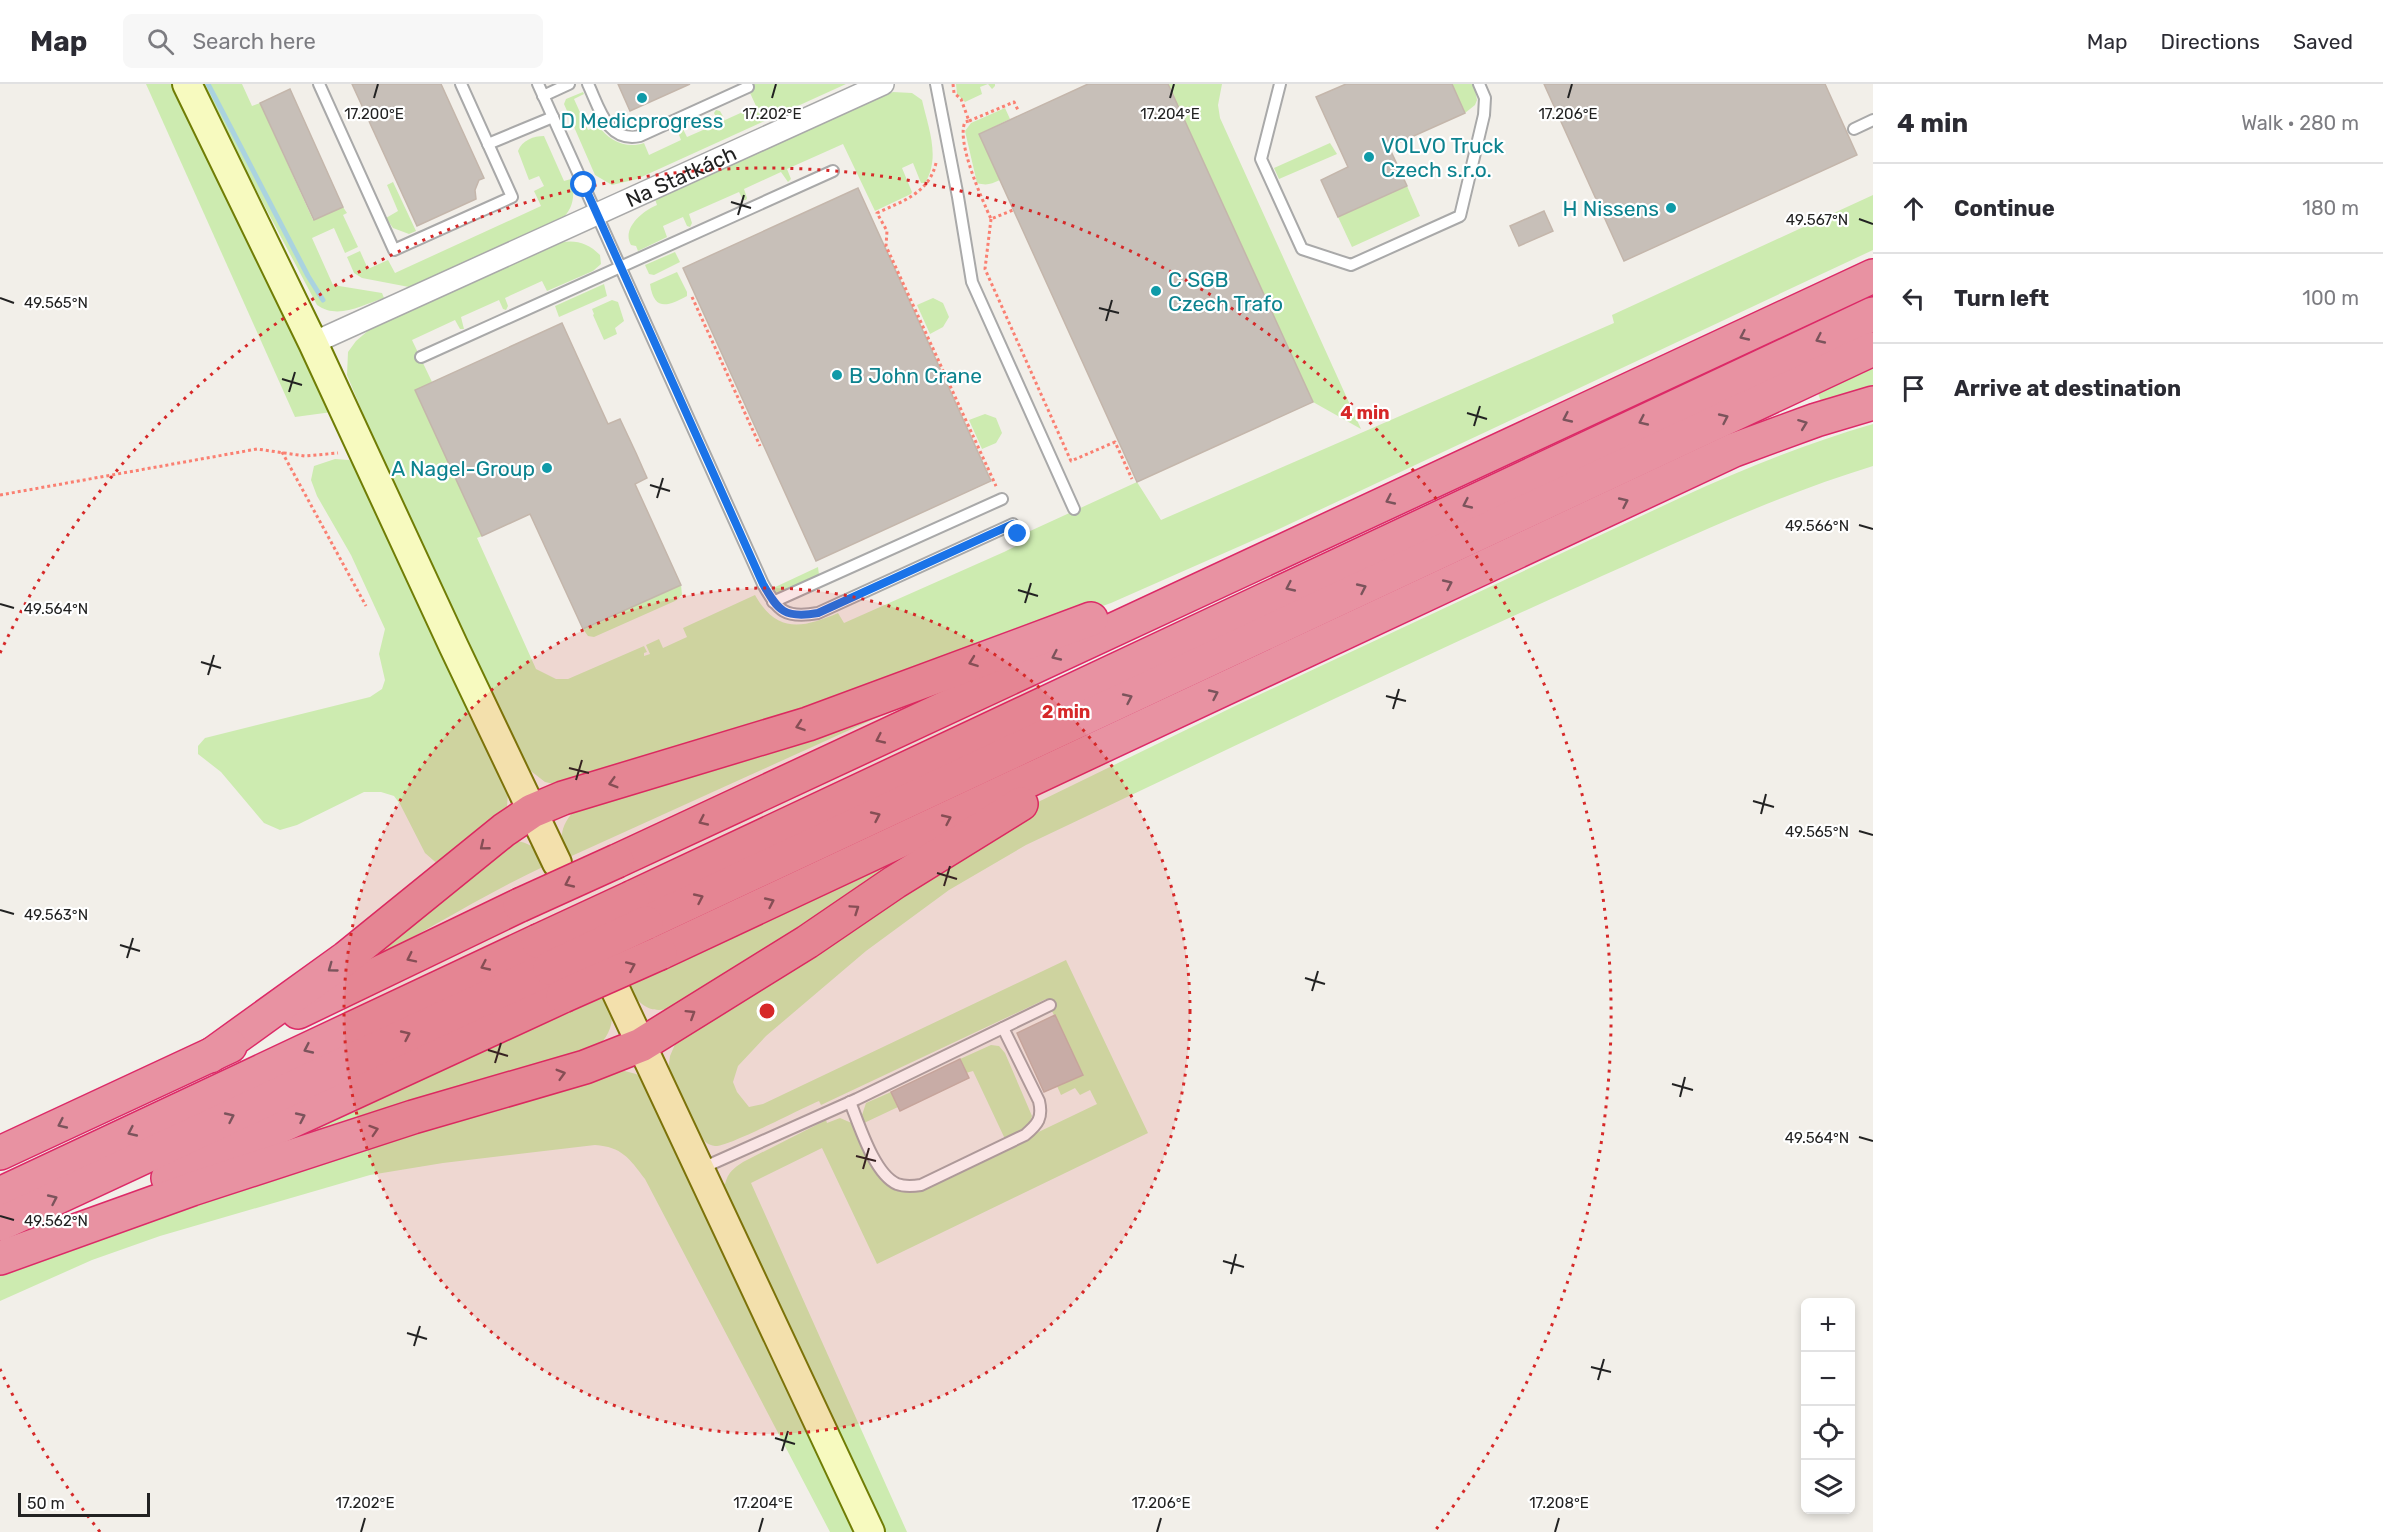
<!DOCTYPE html>
<html lang="en">
<head>
<meta charset="utf-8">
<style>
	body { margin:0; font-family:Rubik,sans-serif; background:#f7f7f7; color:#2b2b33 }
	.controls { position:absolute; right:18px; bottom:18px; display:grid; overflow:hidden; border-radius:9px; box-shadow:0 3px 9px #0003 }
	.controls button { width:54px; height:54px; display:grid; place-items:center; padding:0; border:0; border-bottom:2px solid #e1e1e2; background:#fff; color:#2b2b33; font:30px sans-serif }
	.scale { position:absolute; left:18px; bottom:15px; width:132px; box-sizing:border-box; padding-left:6px; border:3px solid #222; border-top:0; font-size:16px; line-height:21px; white-space:nowrap; color:#222; -webkit-text-stroke:4px #fff; paint-order:stroke }
	.stop { position:absolute; width:18px; height:18px; margin:-14px; border:4px solid #1a73e8; border-radius:50%; background:#fff }
	.stop.end { background:#1a73e8; border-color:#fff; box-shadow:0 2px 6px #0008 }
	.list { margin:0; padding:0; list-style:none }
	h2 { display:flex; justify-content:space-between; align-items:center; height:78px; margin:0; padding:0 24px; font-size:26px }
	h2 small { font-size:20px; font-weight:400; color:#7c7c81 }
	.list li { display:grid; grid-template-columns:39px 1fr auto; gap:18px; align-items:center; box-sizing:border-box; height:90px; padding:0 24px; border-top:2px solid #e1e1e2 }
	.list b { display:block; font-size:22px; white-space:nowrap }
	.list em { font-size:20px; font-style:normal; color:#7c7c81 }
	.icon { flex:none; width:33px; height:33px; fill:none; stroke:currentColor; stroke-width:2; stroke-linecap:round; stroke-linejoin:round }
	.map { position:relative; flex:none; width:1873px; height:1448px; overflow:hidden }
	header { display:flex; align-items:center; gap:36px; box-sizing:border-box; height:84px; padding:0 30px; background:#fff; border-bottom:2px solid #e1e1e2 }
	header strong { font-size:28px }
	nav { display:flex; gap:33px; margin-inline-start:auto; font-size:21px }
	.search { width:420px; height:54px; background:#f7f7f7; display:flex; align-items:center; gap:15px; box-sizing:border-box; padding:0 21px; border-radius:9px; color:#7c7c81; font-size:22px }
	main { display:flex }
	aside { flex:1; background:#fff }
	.map>svg:first-child { display:block }
	.grass { fill:#cdebb0 }
	.lines { fill:none; stroke-linecap:round; stroke-linejoin:round }
	.stream { stroke:#aad3df; stroke-width:5 }
	.building { fill:#c7bfb8; stroke:#c4b6ab; stroke-width:1.5 }
	.lane-casing { stroke:#a9a9a9; stroke-width:14 }
	.street-casing { stroke:#a9a9a9; stroke-width:24 }
	.secondary-casing { stroke:#707d05; stroke-width:32 }
	.highway-casing { stroke:#dc2a67; stroke-width:36 }
	.path { stroke:#fa8072; stroke-width:3; stroke-dasharray:3 3; stroke-linecap:butt }
	.lane { stroke:#fff; stroke-width:10 }
	.street { stroke:#fff; stroke-width:21 }
	.secondary { stroke:#f7fabf; stroke-width:28 }
	.highway { stroke:#e892a2; stroke-width:33 }
	.highway-bridge-casing { stroke:#dc2a67; stroke-width:36; stroke-linecap:butt }
	.highway-bridge { stroke:#e892a2; stroke-width:33 }
	.oneway { stroke:#7b545c }
	.route { stroke:#1a73e8; stroke-width:8 }
	.ticks { fill:none; stroke:#222; stroke-width:2 }
	.ring { fill:none; stroke:#d62828; stroke-width:3; stroke-dasharray:3 6 }
	.culture-dot { fill:#0f9aa8; stroke:#fff; stroke-width:2 }
	.labels { text-anchor:middle; dominant-baseline:central; stroke-width:4.5; stroke-linejoin:round; paint-order:stroke }
	.culture-label { font-size:21px; fill:#0d838f; stroke:#fff; text-anchor:start }
	.street-label { font-size:21px; fill:#222; stroke:#fff }
	.ticks-label { font-size:15px; text-anchor:middle; fill:#222; stroke:#fff; stroke-width:4.5; stroke-linejoin:round; paint-order:stroke }
	.centre { fill:#d62828; stroke:#fff; stroke-width:3 }
	.ring-label { font-size:18px; text-anchor:middle; font-weight:bold; fill:#d62828; stroke:#fff; stroke-width:4.5; stroke-linejoin:round; paint-order:stroke }
</style>
</head>
<body>
<header>
<strong>Map</strong>
<div class="search"><svg class="icon" aria-label="search" viewBox="0 0 24 24"><circle cx="10" cy="10" r="6"/><path d="M15 15l6 6"/></svg>Search here</div>
<nav><a>Map</a><a>Directions</a><a>Saved</a></nav>
</header>
<main>
<div class="map">
<svg width="1873" height="1448" viewBox="0 0 1873 1448">
	<rect width="100%" height="100%" fill="#f2efe9"/>
	<g class="grass">
		<polygon points="146,0 177,0 332,328 295,333"/>
		<path d="M200 0H242L252 22 260 19 313 136 343 123 347 129 343 131 358 163 345 169 334 144 312 154 333 201 382 209 384 214C362 221 338 236 317 221Z"/>
		<path d="M746 0H846L637 95 612 101 595 91 564 20 566 15 583 8 584 10 574 15 588 46 599 42C608 57 627 65 644 59L649 71 681 56 677 46 679 43H682L687 53 719 39 714 29 716 26 720 27 725 36 756 22Z"/>
		<polygon points="956,0 995,0 995,2 992,5 988,0 980,3 982,10 965,18 957,10"/>
		<polygon points="1168,0 1222,0 1218,21 1220,34 1361,345 1313,318"/>
		<polygon points="1452,0 1474,0 1477,16 1475,21 1465,29"/>
		<path d="M893 8 912 9 922 16C928 43 941 73 925 99H921L913 79 902 84 912 108 911 110 875 127 843 60 787 85 791 95 788 98 781 88 744 105 747 114 746 116H743L739 108 689 130 692 139 690 143 687 142 683 133 663 142 667 153 638 167 636 162 631 161C621 144 644 126 657 121L655 115Z"/>
		<path d="M1005 24 1010 35 979 50 1000 96C991 100 987 102 977 99L965 47 971 39Z"/>
		<path d="M544 52 564 97 571 95C575 110 574 122 564 133L409 203 362 194 354 189 347 173 360 167 368 185 388 176 395 189 541 122 534 107 544 102 539 92 529 96 518 67C522 56 534 52 544 52Z"/>
		<polygon points="1330,59 1337,70 1279,95 1274,84"/>
		<polygon points="393,98 416,147 409,150 393,144 386,134 398,127 387,101"/>
		<polygon points="1407,102 1420,132 1352,163 1338,133"/>
		<path d="M1873 111V166L1279 445 1111 519 800 631 558 701 545 698 527 684 426 481 347 291 348 268 356 257 370 245 554 160C572 155 586 157 600 171L601 180 593 187 547 207 542 197 505 214 508 222 506 226 503 225 499 216 461 233 464 245H460L455 236 412 256 432 298 416 306 482 452 477 454 536 585 556 595H568L644 562 647 568 644 569V572L650 570 646 561 659 555 663 564 687 553 683 544 755 511C777 550 803 544 838 529L844 539 1004 468 1018 461 1015 454 1137 398 1161 436 1614 239 1612 231Z"/>
		<polygon points="675,168 680,178 654,191 649,190 645,181"/>
		<path d="M677 188 687 208V212C668 222 654 228 650 200Z"/>
		<polygon points="604,200 607,212 559,233 555,222"/>
		<polygon points="933,214 943,219 949,233 943,243 930,250 917,221"/>
		<polygon points="612,216 618,218 624,237 615,244 617,250 604,256 593,231 594,230 592,225"/>
		<polygon points="1873,279 1873,304 1821,318 1817,306"/>
		<polygon points="985,330 996,334 1002,349 996,359 982,365 969,336"/>
		<path d="M1873 340V382C1772 413 1676 459 1580 502 1394 585 1210 674 1026 761L949 806 866 867 766 952 738 982 733 998 737 1008 749 1023 763 1020 1066 876 1148 1049 877 1180 822 1064 751 1099 907 1448H880L722 1103 723 1099 725 1100C728 1088 734 1084 743 1078L826 1036 827 1039 840 1034 854 1040 875 1082 903 1105 1007 1063 1097 1020 1090 1006 1080 1011 1075 1004 1061 1011 1057 1002 1083 990 1046 915 821 1021 819 1017C802 1024 728 1063 715 1062 708 1061 704 1058 701 1051L696 1054 668 987 670 972 676 958 1036 719 1235 622 1682 413C1744 385 1807 359 1873 340Z"/>
		<polygon points="335,375 349,376 360,387 508,707 507,724 441,783 425,769 400,720 394,712 381,708 364,708 297,741 280,746 264,739 221,688 198,670 198,662 205,654 370,613 382,605 385,596 379,570 385,545 351,471 317,412 311,396 314,382"/>
		<polygon points="818,483 819,491 778,510 774,510 771,505"/>
		<polygon points="681,501 682,511 675,517 594,553 588,552 583,545"/>
		<path d="M884 628V630L865 639 565 775C559 756 560 742 574 727Z"/>
		<path d="M516 757C533 759 538 767 547 781 483 811 424 848 362 882Z"/>
		<path d="M926 758 695 916C664 927 647 936 628 902Z"/>
		<path d="M607 911C616 932 613 949 596 964L306 1051V1049L569 923 571 928Z"/>
		<polygon points="991,961 999,962 1005,969 1032,1032 1029,1041 1005,1055 973,987 966,989 960,975"/>
		<path d="M621 986 636 990 643 995 860 1448H830L645 1095C629 1074 622 1063 595 1061L443 1079 370 1091 160 1152 92 1176 0 1217V1190L113 1140Z"/>
		<polygon points="891,1008 898,1023 864,1039 862,1031 866,1019"/>
	</g>
	<g class="lines">
		<polyline class="stream" points="208,0 308,192 323,216"/>
	</g>
	<g class="building">
		<polygon points="352,0 441,0 484,94 479,96 475,106 476,115 417,142"/>
		<polygon points="618,0 690,0 630,27"/>
		<polygon points="1088,0 1168,0 1313,318 1137,398 979,50"/>
		<polygon points="1346,0 1452,0 1465,29 1389,63 1407,102 1338,133 1321,96 1348,83 1316,13"/>
		<polygon points="1544,0 1825,0 1857,71 1624,177"/>
		<polygon points="290,5 343,123 314,136 260,19"/>
		<polygon points="858,104 991,397 816,477 683,184"/>
		<polygon points="1544,127 1553,147 1519,162 1510,142"/>
		<polygon points="562,239 608,340 620,335 636,369 647,394 635,400 681,501 583,545 530,430 482,452 415,306"/>
		<polygon points="1055,931 1083,991 1044,1008 1017,949"/>
		<polygon points="960,975 969,994 900,1027 891,1008"/>
	</g>
	<g class="lines">
		<g class="lane-casing">
			<g id="lane">
				<polyline points="319,0 394,166 512,113 461,0"/>
				<path d="M538 0 763 500C778 527 785 535 818 529L1013 440"/>
				<path d="M588 0C599 23 607 59 640 52L748 3"/>
				<polyline points="936,0 958,113 972,198 1074,425"/>
				<polyline points="1280,0 1261,75 1302,165 1351,181 1460,132 1484,31 1485,14 1479,0"/>
				<polyline points="543,12 569,0"/>
				<polyline points="1854,45 1873,36"/>
				<polyline points="488,60 553,33"/>
				<polyline points="421,273 833,87"/>
				<polyline points="773,518 1002,415"/>
				<path d="M850 1018C859 1040 874 1090 897 1100 905 1103 914 1102 921 1101L1025 1051C1038 1040 1043 1034 1039 1017L1003 944"/>
				<polyline points="700,1085 857,1015 1050,921"/>
			</g>
		</g>
		<g class="street-casing">
			<g id="street">
				<path id="s1" d="M313 259 883 0"/>
			</g>
		</g>
		<g class="secondary-casing">
			<g id="secondary">
				<polyline points="187,0 313,259 454,563 557,779"/>
				<polyline points="616,907 870,1448"/>
			</g>
		</g>
		<g class="highway-casing">
			<g id="highway">
				<polyline points="617,777 1873,192"/>
				<polyline points="633,813 1873,230"/>
				<polyline points="646,839 1873,265"/>
				<polyline points="660,869 1734,366 1816,336 1873,319"/>
				<polyline points="298,928 520,821"/>
				<polyline points="210,972 346,874 504,746 532,727 563,714 808,640 1091,535"/>
				<polyline points="0,1069 230,962"/>
				<polyline points="168,1094 563,912"/>
				<polyline points="0,1110 538,857"/>
				<polyline points="0,1140 550,884"/>
				<polyline points="0,1174 192,1105 413,1033 585,983 641,961 807,858 895,798 1021,720"/>
			</g>
		</g>
		<g class="path">
			<path d="M953 0 954 9 961 15 969 37 965 38C956 58 982 115 991 135L1013 126"/>
			<polyline points="969,37 1014,18 1018,26"/>
			<path d="M936 79C929 109 903 117 877 129L887 147 886 162 996 402"/>
			<polyline points="991,135 985,185 1071,377 1115,358 1132,395"/>
			<polyline points="692,213 760,362"/>
			<polyline points="282,368 366,522"/>
			<polyline points="0,411 257,365 305,372 338,369"/>
		</g>
		<use href="#lane" class="lane"/>
		<use href="#street" class="street"/>
		<use href="#secondary" class="secondary"/>
		<use href="#highway" class="highway"/>
		<g class="highway-bridge-casing">
			<g id="highway-bridge">
				<polyline points="520,821 617,777"/>
				<polyline points="538,857 633,813"/>
				<polyline points="550,884 646,839"/>
				<polyline points="563,912 660,869"/>
			</g>
		</g>
		<use href="#highway-bridge" class="highway-bridge"/>
	</g>
	<defs><path id="oneway-chevron" d="M-2-3.5L2.5 0L-2 3.5" fill="none" stroke-width="1.6" stroke-linecap="round" stroke-linejoin="round" transform="scale(1.5)"/></defs>
	<g class="oneway">
		<use href="#oneway-chevron" transform="translate(1744 252) rotate(155)"/>
		<use href="#oneway-chevron" transform="translate(1820 255) rotate(155)"/>
		<use href="#oneway-chevron" transform="translate(1567 334) rotate(155)"/>
		<use href="#oneway-chevron" transform="translate(1724 334) rotate(-25)"/>
		<use href="#oneway-chevron" transform="translate(1643 337) rotate(155)"/>
		<use href="#oneway-chevron" transform="translate(1803 340) rotate(-21)"/>
		<use href="#oneway-chevron" transform="translate(1390 416) rotate(155)"/>
		<use href="#oneway-chevron" transform="translate(1624 418) rotate(-25)"/>
		<use href="#oneway-chevron" transform="translate(1467 420) rotate(155)"/>
		<use href="#oneway-chevron" transform="translate(1448 500) rotate(-25)"/>
		<use href="#oneway-chevron" transform="translate(1290 503) rotate(155)"/>
		<use href="#oneway-chevron" transform="translate(1362 504) rotate(-25)"/>
		<use href="#oneway-chevron" transform="translate(1056 572) rotate(155)"/>
		<use href="#oneway-chevron" transform="translate(973 578) rotate(160)"/>
		<use href="#oneway-chevron" transform="translate(1214 610) rotate(-25)"/>
		<use href="#oneway-chevron" transform="translate(1128 614) rotate(-25)"/>
		<use href="#oneway-chevron" transform="translate(800 642) rotate(161)"/>
		<use href="#oneway-chevron" transform="translate(880 655) rotate(155)"/>
		<use href="#oneway-chevron" transform="translate(613 699) rotate(164)"/>
		<use href="#oneway-chevron" transform="translate(876 732) rotate(-25)"/>
		<use href="#oneway-chevron" transform="translate(947 735) rotate(-25)"/>
		<use href="#oneway-chevron" transform="translate(703 737) rotate(155)"/>
		<use href="#oneway-chevron" transform="translate(484 762) rotate(141)"/>
		<use href="#oneway-chevron" transform="translate(569 799) rotate(155)"/>
		<use href="#oneway-chevron" transform="translate(699 814) rotate(-25)"/>
		<use href="#oneway-chevron" transform="translate(770 818) rotate(-25)"/>
		<use href="#oneway-chevron" transform="translate(855 825) rotate(-34)"/>
		<use href="#oneway-chevron" transform="translate(411 874) rotate(154)"/>
		<use href="#oneway-chevron" transform="translate(485 882) rotate(155)"/>
		<use href="#oneway-chevron" transform="translate(631 882) rotate(-24)"/>
		<use href="#oneway-chevron" transform="translate(332 884) rotate(144)"/>
		<use href="#oneway-chevron" transform="translate(691 930) rotate(-32)"/>
		<use href="#oneway-chevron" transform="translate(406 951) rotate(-25)"/>
		<use href="#oneway-chevron" transform="translate(308 965) rotate(155)"/>
		<use href="#oneway-chevron" transform="translate(561 990) rotate(-16)"/>
		<use href="#oneway-chevron" transform="translate(230 1033) rotate(-25)"/>
		<use href="#oneway-chevron" transform="translate(301 1033) rotate(-25)"/>
		<use href="#oneway-chevron" transform="translate(62 1040) rotate(155)"/>
		<use href="#oneway-chevron" transform="translate(374 1046) rotate(-18)"/>
		<use href="#oneway-chevron" transform="translate(132 1048) rotate(155)"/>
		<use href="#oneway-chevron" transform="translate(53 1115) rotate(-25)"/>
	</g>
	<g class="lines">
		<path class="route" d="M584 101 763 500C778 527 785 535 818 529L1013 440 1018 450"/>
	</g>
	<path class="ticks" d="M374 14 378 0M772 14 776 0M1170 14 1174 0M1568 14 1572 0M731 118 751 124M738 131 744 111M1859 135 1873 140M0 214 14 219M1099 224 1119 229M1106 237 1112 216M282 295 302 301M289 308 295 288M1467 329 1487 335M1474 342 1480 322M650 401 670 407M657 414 663 394M1859 441 1873 445M1018 506 1038 512M1025 519 1031 499M0 520 14 524M201 578 221 584M208 591 214 571M1386 612 1406 617M1393 625 1399 605M569 684 589 689M576 696 582 676M1753 717 1774 723M1761 730 1766 710M1859 747 1873 751M937 789 957 795M944 802 950 782M0 826 14 830M120 861 140 867M127 874 133 854M1305 894 1325 900M1312 907 1318 887M488 966 508 972M495 979 501 959M1672 1000 1693 1006M1680 1013 1685 993M1859 1053 1873 1057M856 1072 876 1077M863 1085 869 1064M0 1132 14 1136M1223 1177 1244 1183M1231 1190 1236 1170M407 1249 427 1255M414 1262 420 1242M1591 1283 1611 1288M1598 1296 1604 1275M775 1354 795 1360M782 1367 788 1347M361 1448 365 1434M759 1448 763 1434M1157 1448 1161 1434M1555 1448 1559 1434"/>
	<circle cx="767" cy="927" r="423" fill="#d62828" fill-opacity=".12"/>
	<g class="ring">
		<circle cx="767" cy="927" r="423"/>
		<path d="M100 1448A846 846 0 0 1 0 1285M0 569A846 846 0 1 1 1434 1448"/>
	</g>
	<g class="culture-dot">
		<circle cx="642" cy="14" r="6"/>
		<circle cx="1369" cy="73" r="6"/>
		<circle cx="1671" cy="124" r="6"/>
		<circle cx="1156" cy="207" r="6"/>
		<circle cx="837" cy="291" r="6"/>
		<circle cx="547" cy="384" r="6"/>
	</g>
	<g class="labels">
		<g class="culture-label">
			<text x="642" y="36" text-anchor="middle">D Medicprogress</text>
			<text x="1381" y="61">VOLVO Truck<tspan x="1381" dy="24">Czech s.r.o.</tspan></text>
			<text x="1659" y="124" text-anchor="end">H Nissens</text>
			<text x="1168" y="195">C SGB<tspan x="1168" dy="24">Czech Trafo</tspan></text>
			<text x="849" y="291">B John Crane</text>
			<text x="535" y="384" text-anchor="end">A Nagel-Group</text>
		</g>
		<g class="street-label">
			<text stroke="none"><textPath href="#s1" startOffset="404">Na Statkách</textPath></text>
		</g>
	</g>
	<g class="ticks-label">
		<text x="374" y="35">17.200°E</text>
		<text x="772" y="35">17.202°E</text>
		<text x="1170" y="35">17.204°E</text>
		<text x="1568" y="35">17.206°E</text>
		<text x="1817" y="141">49.567°N</text>
		<text x="56" y="224">49.565°N</text>
		<text x="1817" y="447">49.566°N</text>
		<text x="56" y="530">49.564°N</text>
		<text x="1817" y="753">49.565°N</text>
		<text x="56" y="836">49.563°N</text>
		<text x="1817" y="1059">49.564°N</text>
		<text x="56" y="1142">49.562°N</text>
		<text x="365" y="1424">17.202°E</text>
		<text x="763" y="1424">17.204°E</text>
		<text x="1161" y="1424">17.206°E</text>
		<text x="1559" y="1424">17.208°E</text>
	</g>
	<circle cx="767" cy="927" r="9" class="centre"/>
	<g class="ring-label">
		<text x="1365" y="335">4 min</text>
		<text x="1066" y="634">2 min</text>
	</g>
</svg>
<div class="controls">
<button>+</button>
<button>−</button>
<button><svg class="icon" aria-label="locate" viewBox="0 0 24 24"><circle cx="12" cy="12" r="6"/><path d="M12 2v4M12 18v4M2 12h4M18 12h4"/></svg></button>
<button><svg class="icon" aria-label="layers" viewBox="0 0 24 24"><path d="M12 4l9 5-9 5-9-5zM3 14l9 5 9-5"/></svg></button>
</div>
<div class="scale">50 m</div>
<div class="stop" style="left:584px;top:101px"></div>
<div class="stop end" style="left:1018px;top:450px"></div>
</div>
<aside>
<h2>4 min<small>Walk · 280 m</small></h2>
<ul class="list">
<li><svg class="icon" aria-label="ahead" viewBox="0 0 24 24"><path d="M12 20V5M6 11l6-6 6 6"/></svg><div><b>Continue</b></div><em>180 m</em></li>
<li><svg class="icon" aria-label="left" viewBox="0 0 24 24"><path d="M17 20v-9H6M10 6l-5 5 5 5"/></svg><div><b>Turn left</b></div><em>100 m</em></li>
<li><svg class="icon" aria-label="arrive" viewBox="0 0 24 24"><path d="M6 21V4h12l-3 4 3 4H6"/></svg><div><b>Arrive at destination</b></div></li>
</ul>
</aside>
</main>
</body>
</html>
